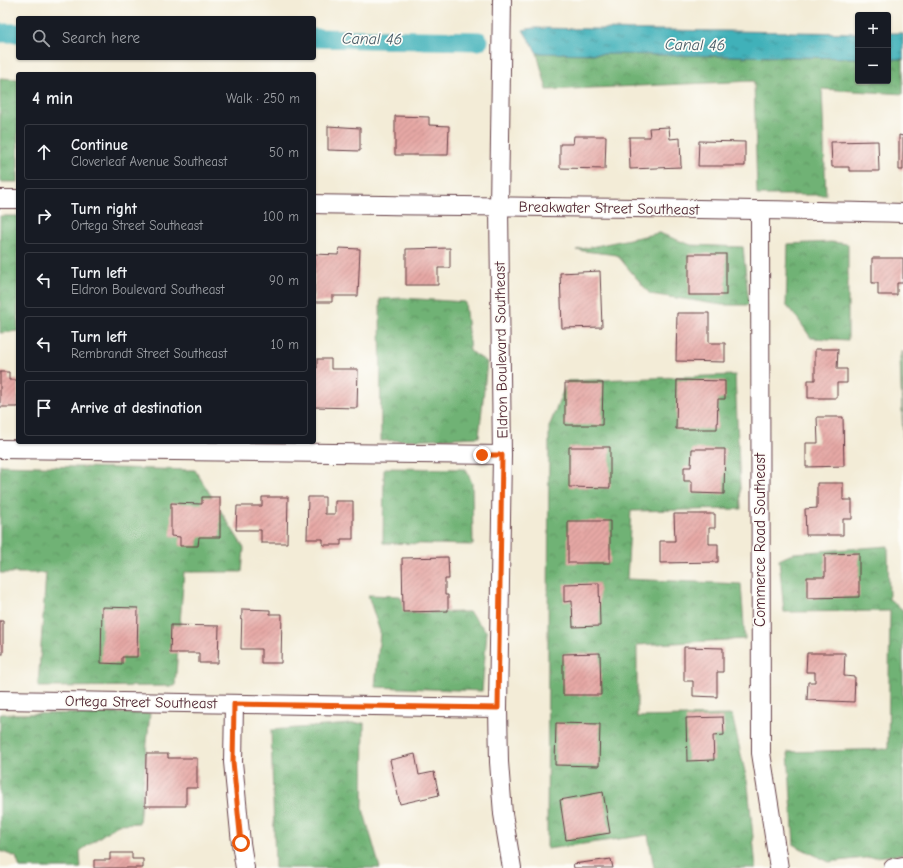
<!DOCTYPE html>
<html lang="en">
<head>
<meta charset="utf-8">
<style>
	body { margin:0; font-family:"Comic Neue",sans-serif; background:#20242c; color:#f1f3f6 }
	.controls { position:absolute; right:12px; top:12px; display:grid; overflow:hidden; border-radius:4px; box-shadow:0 1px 3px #0004 }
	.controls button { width:36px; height:36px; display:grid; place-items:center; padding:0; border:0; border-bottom:1px solid #363941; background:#171b24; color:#f1f3f6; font:20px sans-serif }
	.stop { position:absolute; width:12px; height:12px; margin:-9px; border:3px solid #ea580c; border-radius:50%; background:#fff }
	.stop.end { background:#ea580c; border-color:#fff; box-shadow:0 1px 4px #0008 }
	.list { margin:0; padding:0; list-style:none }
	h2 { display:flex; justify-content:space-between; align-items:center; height:52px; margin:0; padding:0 16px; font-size:17px }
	h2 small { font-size:13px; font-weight:400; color:#9ea1a6 }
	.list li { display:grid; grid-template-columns:26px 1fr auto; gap:12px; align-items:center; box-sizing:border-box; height:56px; margin:0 8px 8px; padding:0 8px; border:1px solid #363941; border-radius:4px }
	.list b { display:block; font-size:15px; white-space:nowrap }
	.list p { margin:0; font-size:13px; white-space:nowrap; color:#9ea1a6 }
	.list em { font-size:13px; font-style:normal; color:#9ea1a6 }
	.icon { flex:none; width:22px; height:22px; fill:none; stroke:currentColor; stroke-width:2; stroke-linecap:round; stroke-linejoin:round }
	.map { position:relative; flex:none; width:903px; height:868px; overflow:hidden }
	.search { position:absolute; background:#171b24; box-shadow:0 1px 3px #0004; left:16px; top:16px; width:300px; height:44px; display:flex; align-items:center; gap:10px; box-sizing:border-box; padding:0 14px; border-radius:4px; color:#9ea1a6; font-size:15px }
	.panel { position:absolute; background:#171b24; box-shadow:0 1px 3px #0004; left:16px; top:72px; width:300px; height:372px; border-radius:4px }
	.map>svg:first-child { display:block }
	.forest { fill:url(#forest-crowns); stroke:#5d6850 }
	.water { fill:url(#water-ripples); stroke:#456872 }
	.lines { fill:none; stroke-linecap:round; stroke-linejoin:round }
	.canal { stroke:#40b1b9; stroke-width:19 }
	.building { fill:url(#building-hatch) }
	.minor-casing { stroke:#633e45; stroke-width:20 }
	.minor { stroke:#fff; stroke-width:18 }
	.route { stroke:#ea580c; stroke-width:5 }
	.labels { text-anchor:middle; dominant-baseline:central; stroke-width:3.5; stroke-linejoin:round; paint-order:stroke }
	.street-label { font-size:15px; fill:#4a1f2b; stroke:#fdfcf7 }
	.water-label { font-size:16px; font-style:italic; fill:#465964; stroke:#fdfcf7 }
</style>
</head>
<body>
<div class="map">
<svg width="903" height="868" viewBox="0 0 903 868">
	<defs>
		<pattern id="forest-crowns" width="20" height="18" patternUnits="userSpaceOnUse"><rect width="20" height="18" fill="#70b275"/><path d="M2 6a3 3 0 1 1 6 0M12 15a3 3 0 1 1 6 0" fill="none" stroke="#5e9060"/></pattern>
		<pattern id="water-ripples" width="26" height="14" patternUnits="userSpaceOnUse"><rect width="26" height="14" fill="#40b1b9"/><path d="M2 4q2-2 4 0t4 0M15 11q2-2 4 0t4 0" fill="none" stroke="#388f97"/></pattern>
		<pattern id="building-hatch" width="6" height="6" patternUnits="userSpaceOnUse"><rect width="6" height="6" fill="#e6a8a5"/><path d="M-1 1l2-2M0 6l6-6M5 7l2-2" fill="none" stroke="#bc8887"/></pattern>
	</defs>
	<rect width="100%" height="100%" fill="#fdfcf7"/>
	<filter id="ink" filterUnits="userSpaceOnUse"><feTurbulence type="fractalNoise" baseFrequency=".025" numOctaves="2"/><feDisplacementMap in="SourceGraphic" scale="8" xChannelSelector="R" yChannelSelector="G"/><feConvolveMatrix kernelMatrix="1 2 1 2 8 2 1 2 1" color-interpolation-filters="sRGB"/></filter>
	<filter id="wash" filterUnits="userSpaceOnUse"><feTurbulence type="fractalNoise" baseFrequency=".012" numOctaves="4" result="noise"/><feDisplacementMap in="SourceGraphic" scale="16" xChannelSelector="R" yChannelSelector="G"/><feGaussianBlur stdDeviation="0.9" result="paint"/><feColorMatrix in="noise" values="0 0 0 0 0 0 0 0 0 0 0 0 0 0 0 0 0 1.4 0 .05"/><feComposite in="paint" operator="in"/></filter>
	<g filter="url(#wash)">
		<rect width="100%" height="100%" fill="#f3ecd7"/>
		<g class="forest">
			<polygon points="537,53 858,58 858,81 888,81 888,59 903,59 903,94 822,89 826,195 757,195 754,81 547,90"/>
			<polygon points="0,78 18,79 18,182 0,182"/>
			<polygon points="0,216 18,216 18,331 0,333"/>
			<polygon points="659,233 691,245 743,247 749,305 722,305 650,294 617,255 576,250"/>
			<polygon points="831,242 848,244 848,340 811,338 798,319 786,305 788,244"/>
			<polygon points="403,298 465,302 470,351 487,362 479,437 381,441 380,299"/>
			<polygon points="903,351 903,437 900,357"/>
			<polygon points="735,375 741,509 631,511 627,579 741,584 745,639 637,645 637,717 732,715 748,785 756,868 654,868 648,835 547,849 549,427 567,381"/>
			<polygon points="0,465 195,470 244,548 242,572 184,572 175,686 38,687 46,573 0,573"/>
			<polygon points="384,468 466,469 472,483 473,545 383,543"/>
			<polygon points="888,546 889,599 903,610 903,854 829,862 794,845 788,752 888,749 890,611 784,612 779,560 794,553"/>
			<polygon points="368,595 400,596 408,613 469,612 487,632 482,691 375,687 380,632"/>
			<polygon points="150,713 139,823 118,824 80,851 81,868 20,868 16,857 0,851 0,714"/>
			<polygon points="364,723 363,809 380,868 275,868 271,730"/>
		</g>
		<g class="water">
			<polygon points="533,28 858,33 858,58 537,53 523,30"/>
			<rect x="888" y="33" width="15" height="26"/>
		</g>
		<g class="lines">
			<g class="canal">
				<polyline points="0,33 18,33"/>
				<polyline points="314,38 479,41"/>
			</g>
		</g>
		<g id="blocks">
			<g class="building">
				<polygon points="395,116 429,117 429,125 449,126 448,155 395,155"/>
				<polygon points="328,126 360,128 360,151 328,150"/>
				<polygon points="669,127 670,139 680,138 681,167 630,169 629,137 650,137 649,128"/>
				<polygon points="899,135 903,136 903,170 899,170"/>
				<polygon points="574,136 606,136 605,169 560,168 560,144 573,144"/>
				<polygon points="699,141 745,142 745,166 698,166"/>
				<polygon points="878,141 879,171 849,171 849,167 832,167 831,142"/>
				<polygon points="339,248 360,249 358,296 332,296 332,302 314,302 314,254 338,255"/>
				<polygon points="450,248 450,268 438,268 438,285 406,285 406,249"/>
				<rect x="689" y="254" width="37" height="41"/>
				<polygon points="872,258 903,258 903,283 897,283 897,295 878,295 878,283 872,283"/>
				<polygon points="600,271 602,327 562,328 560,273"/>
				<polygon points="677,313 709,313 709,343 725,343 725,362 676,361"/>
				<polygon points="815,349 838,349 837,369 847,369 847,383 837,383 837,398 808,398 808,380 815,380"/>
				<polygon points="317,359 331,359 331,369 358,369 357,408 314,407 314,368 317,368"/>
				<polygon points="0,372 9,372 9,380 18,380 18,407 0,407"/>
				<polygon points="677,380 725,381 725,399 718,399 717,429 676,429"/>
				<polygon points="565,383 603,383 602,425 565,425"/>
				<polygon points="817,417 843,417 844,466 806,467 806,443 818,443"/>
				<polygon points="569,447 610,447 610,488 569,487"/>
				<polygon points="692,449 725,449 724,494 692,493 692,481 684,481 684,467 691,467"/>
				<polygon points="817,483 843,483 843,500 852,500 852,519 843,519 843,535 806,535 805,509 817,508"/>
				<polygon points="202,497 220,497 220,537 199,537 198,546 180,546 180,537 171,536 171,503 202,504"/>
				<polygon points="262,497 288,497 287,543 261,543 261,530 236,530 237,506 262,506"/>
				<polygon points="308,497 325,497 325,514 335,514 335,501 353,501 353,539 341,539 341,545 323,545 323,539 307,539"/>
				<polygon points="674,514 715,514 715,528 709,528 709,544 718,544 718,562 660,563 660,541 675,541"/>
				<rect x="568" y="521" width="42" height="42"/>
				<polygon points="859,553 859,597 807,598 807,577 825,577 825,554"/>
				<polygon points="448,557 449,579 445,579 445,595 448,595 448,611 403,612 402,558"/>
				<polygon points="599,583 600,626 573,627 572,601 564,602 564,584"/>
				<polygon points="102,607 138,608 137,657 122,657 122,664 101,663"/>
				<polygon points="242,609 270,610 270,614 282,614 281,663 261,663 261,649 241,649"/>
				<rect x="0" y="621" width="3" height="33"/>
				<polygon points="171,625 219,626 218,663 199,663 199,653 170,653"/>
				<polygon points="684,647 723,648 723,672 717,672 717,697 693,696 693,681 684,681"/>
				<polygon points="600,653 601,695 563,695 563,654"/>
				<polygon points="807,653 845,653 844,676 855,677 854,702 807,700 808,682 815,682 815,672 806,672"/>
				<polygon points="723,717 724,735 713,736 714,760 687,761 686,718"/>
				<polygon points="556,723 600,724 599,766 555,765"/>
				<polygon points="146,754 168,754 168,758 197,758 197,788 186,788 186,806 145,806"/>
				<polygon points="415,754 419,775 434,772 439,795 400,804 390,760"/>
				<polygon points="603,792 610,833 566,840 560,800"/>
				<polygon points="110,853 132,853 132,859 143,859 143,868 94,868 94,860 110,860"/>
				<polygon points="611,859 613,868 574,868 573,864"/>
			</g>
		</g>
	</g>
	<g filter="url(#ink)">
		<use href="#blocks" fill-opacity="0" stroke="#633e45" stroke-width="1"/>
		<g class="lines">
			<g class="minor-casing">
				<g id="minor">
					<polyline points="502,0 499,207 502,455 498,708 499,762 503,814 512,868"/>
					<polyline points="0,199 18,199"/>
					<path d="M314 204C510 207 707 208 903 213"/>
					<polyline points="760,210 761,753 779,868"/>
					<polyline points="0,449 502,455"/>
					<polyline points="0,700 498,708"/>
					<polyline points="234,704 233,762 241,843 245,868"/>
					<polyline points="893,868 903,866"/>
				</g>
			</g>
			<use href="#minor" class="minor"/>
		</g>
	</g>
	<g class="lines" filter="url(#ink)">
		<polyline class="route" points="241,843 233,762 234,704 498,708 502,455 482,455"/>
	</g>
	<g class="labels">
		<g class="street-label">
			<text transform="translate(609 208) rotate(1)">Breakwater Street Southeast</text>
			<text transform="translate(501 350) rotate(-91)">Eldron Boulevard Southeast</text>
			<text transform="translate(760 540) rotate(-90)">Commerce Road Southeast</text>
			<text transform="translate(141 702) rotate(1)">Ortega Street Southeast</text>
		</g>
		<g class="water-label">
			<text transform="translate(372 39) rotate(1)">Canal 46</text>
			<text transform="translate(695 45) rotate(1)">Canal 46</text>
		</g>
	</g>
</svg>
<div class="controls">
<button>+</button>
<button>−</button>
</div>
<div class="stop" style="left:241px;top:843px"></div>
<div class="stop end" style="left:482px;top:455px"></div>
<div class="search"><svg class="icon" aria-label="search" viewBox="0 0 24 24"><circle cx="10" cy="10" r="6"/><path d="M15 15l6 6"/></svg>Search here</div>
<section class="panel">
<h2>4 min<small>Walk · 250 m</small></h2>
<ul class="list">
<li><svg class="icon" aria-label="ahead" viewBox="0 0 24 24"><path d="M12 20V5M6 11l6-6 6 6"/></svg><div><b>Continue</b><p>Cloverleaf Avenue Southeast</p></div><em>50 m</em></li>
<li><svg class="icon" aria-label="right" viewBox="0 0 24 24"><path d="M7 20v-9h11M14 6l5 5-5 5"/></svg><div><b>Turn right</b><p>Ortega Street Southeast</p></div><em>100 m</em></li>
<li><svg class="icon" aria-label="left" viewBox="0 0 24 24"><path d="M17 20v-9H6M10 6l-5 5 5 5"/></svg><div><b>Turn left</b><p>Eldron Boulevard Southeast</p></div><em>90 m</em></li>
<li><svg class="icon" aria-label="left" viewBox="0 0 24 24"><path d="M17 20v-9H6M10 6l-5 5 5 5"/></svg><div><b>Turn left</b><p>Rembrandt Street Southeast</p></div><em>10 m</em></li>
<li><svg class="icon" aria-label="arrive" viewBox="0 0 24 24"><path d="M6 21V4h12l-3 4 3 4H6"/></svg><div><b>Arrive at destination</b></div></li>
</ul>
</section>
</div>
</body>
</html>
